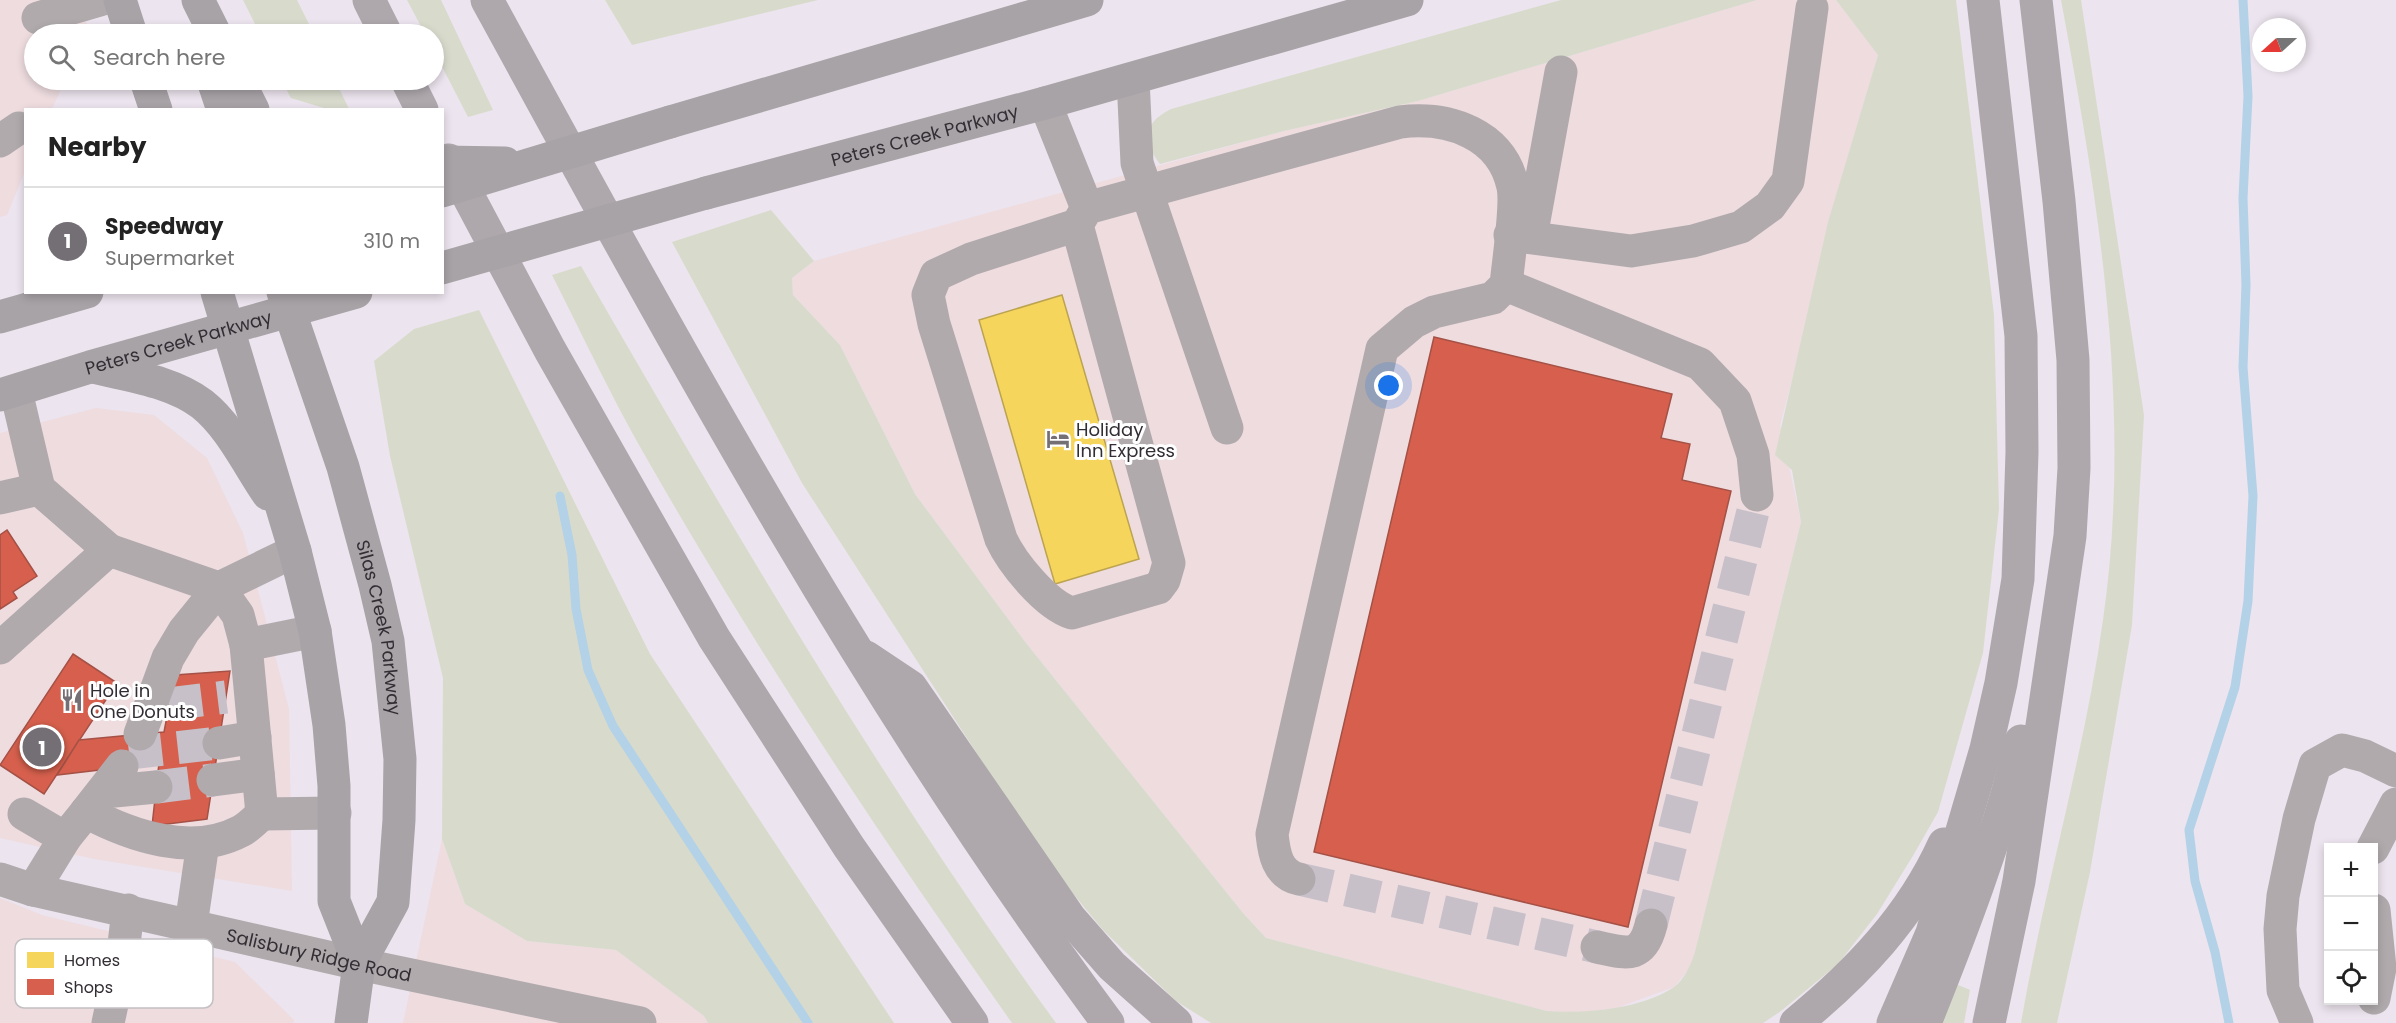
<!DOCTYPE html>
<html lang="en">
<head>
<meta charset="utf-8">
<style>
	body { margin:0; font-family:Poppins,sans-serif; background:#f2f2f2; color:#222 }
	.controls { position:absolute; right:18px; bottom:18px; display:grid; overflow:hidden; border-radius:0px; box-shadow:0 3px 9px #0003 }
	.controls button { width:54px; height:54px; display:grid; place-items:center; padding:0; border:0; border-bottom:2px solid #e0e0e0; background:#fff; color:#222; font:30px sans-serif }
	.compass { position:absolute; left:2252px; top:18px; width:54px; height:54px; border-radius:50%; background:#fff; box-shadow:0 3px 9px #0003; rotate:249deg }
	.you { position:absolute; left:1389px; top:386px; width:21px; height:21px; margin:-15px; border:4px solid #fff; border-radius:50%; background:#1a73e8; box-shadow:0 0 0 9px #1a73e833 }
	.badge { display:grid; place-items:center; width:39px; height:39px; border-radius:50%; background:#746e75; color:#fff; font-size:20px; font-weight:700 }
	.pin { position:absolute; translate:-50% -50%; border:3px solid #fff; box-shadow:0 2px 6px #0006 }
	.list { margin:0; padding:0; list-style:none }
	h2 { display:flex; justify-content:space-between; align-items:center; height:78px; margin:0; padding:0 24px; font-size:26px }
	h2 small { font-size:20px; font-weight:400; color:#767676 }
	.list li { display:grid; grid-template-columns:39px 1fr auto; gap:18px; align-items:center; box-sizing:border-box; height:108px; padding:0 24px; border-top:2px solid #e0e0e0 }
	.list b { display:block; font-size:22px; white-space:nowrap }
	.list p { margin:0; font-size:20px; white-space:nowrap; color:#767676 }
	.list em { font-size:20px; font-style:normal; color:#767676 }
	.icon { flex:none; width:33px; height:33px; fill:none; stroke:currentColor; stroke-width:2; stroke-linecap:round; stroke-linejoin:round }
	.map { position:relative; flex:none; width:2396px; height:1023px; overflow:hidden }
	.search { position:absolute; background:#fff; box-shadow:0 3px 9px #0003; left:24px; top:24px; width:420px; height:66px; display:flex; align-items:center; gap:15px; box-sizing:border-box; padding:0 21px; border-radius:33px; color:#767676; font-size:22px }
	.panel { position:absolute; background:#fff; box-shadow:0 3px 9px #0003; left:24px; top:108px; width:420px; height:186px; border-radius:0px }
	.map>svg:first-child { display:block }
	.commercial { fill:#eedcdf }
	.green { fill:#d8dbcc }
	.homes { fill:#f6d55c; stroke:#bca350; stroke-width:1.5 }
	.shops { fill:#d6604d; stroke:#a55146; stroke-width:1.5 }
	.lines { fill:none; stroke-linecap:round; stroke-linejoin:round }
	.stream { stroke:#b3d1e7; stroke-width:9 }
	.minor-tunnel { stroke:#c7c0c9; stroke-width:33; stroke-dasharray:33 16; stroke-linecap:butt }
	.minor { stroke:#b0aaad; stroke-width:33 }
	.major { stroke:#a8a3a7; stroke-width:33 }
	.highway { stroke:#aea8ad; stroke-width:33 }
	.major-bridge { stroke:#a8a3a7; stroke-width:33 }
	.labels { text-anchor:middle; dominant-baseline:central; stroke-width:6; stroke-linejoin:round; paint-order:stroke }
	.street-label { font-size:18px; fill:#332e34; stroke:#fff }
	.poi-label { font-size:18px; fill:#332e34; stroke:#fff; text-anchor:start }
	.key { fill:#fff; stroke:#c2c0c2; stroke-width:1.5 }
	.key-label { font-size:16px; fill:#332e34 }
</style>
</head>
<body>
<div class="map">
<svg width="2396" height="1023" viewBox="0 0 2396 1023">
	<rect width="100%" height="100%" fill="#ece4ee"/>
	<g class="commercial">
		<polygon points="0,0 79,0 88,27 84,34 34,34 34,80 65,80 52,109 26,110 25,171 7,215 0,217"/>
		<polygon points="1757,0 1836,0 1878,54 1780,425 1801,522 1696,952 1688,970 1674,987 1619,1007 1582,1014 1547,1011 1266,938 1243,913 1026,643 915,494 840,345 793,295 792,278 814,261 1284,131 1418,101"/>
		<polygon points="96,408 154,415 207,458 243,533 289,709 292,891 94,859 0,838 0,433"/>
		<polygon points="442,839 465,904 527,941 616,950 704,1016 708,1023 403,1023"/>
		<polygon points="0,898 42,915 235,962 294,1020 293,1023 0,1023"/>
	</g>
	<g class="green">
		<polygon points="243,0 297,0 314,34 260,34"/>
		<polygon points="407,0 441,0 493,110 468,117 434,51 434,34 425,34"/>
		<polygon points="605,0 818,0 632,45"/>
		<path d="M1561 0H1757L1418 101 1284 131 1160 164C1142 140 1143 123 1171 109Z"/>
		<path d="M1836 0H1956L1994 315 1999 509 1983 653 1938 812 1914 854 1877 914 1838 964 1781 1011 1763 1023H1211L1176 1001 1103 930 1047 862 802 483 672 242 771 210 814 261 792 278 793 295 840 345 915 494 1026 643 1243 913 1266 938 1547 1011C1583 1014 1643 1009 1674 987 1685 979 1691 964 1695 952L1801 522 1792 470 1775 455 1828 222 1878 55Z"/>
		<path d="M2061 0H2081L2144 415 2132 625 2090 872 2057 1023H2021C2044 888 2084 756 2103 620 2133 412 2099 204 2061 0Z"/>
		<polygon points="281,80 335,80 349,109 327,109 291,98"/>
		<path d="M581 266C730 524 880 781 1056 1023H1012C881 838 755 649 643 452 610 394 582 334 552 275Z"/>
		<polygon points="479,310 650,654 894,1023 708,1023 704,1016 616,950 527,941 465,904 442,839 443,678 390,456 374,361 414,329"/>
		<polygon points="1956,984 1970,990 1964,1023 1939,1023"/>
	</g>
	<polygon class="homes" points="1062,295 1139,559 1055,584 979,320"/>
	<g class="shops">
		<polygon points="1434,337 1672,394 1661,438 1690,444 1682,480 1731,491 1628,927 1314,852"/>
		<polygon points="7,530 37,576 13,592 17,598 0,609 0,535"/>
		<polygon points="73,654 117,683 44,794 0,765"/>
		<polygon points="230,671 207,819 152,826 159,763 57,775 79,740 164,732 175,675"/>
	</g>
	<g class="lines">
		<g class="stream">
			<polyline points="560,496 572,555 576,609 588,670 613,726 808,1023"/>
			<polyline points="2229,1023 2215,952 2195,881 2189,830 2235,687 2248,601 2253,496 2243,367 2246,285 2243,198 2248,96 2243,0"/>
		</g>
		<g class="minor-tunnel">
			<polyline points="169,704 226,697"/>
			<polyline points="129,753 219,743"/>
			<polyline points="156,787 213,780"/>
			<polyline points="1299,879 1597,947"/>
			<polyline points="1651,925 1757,495"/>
		</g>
		<g class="minor">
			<polyline points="38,18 100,0"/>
			<polyline points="1133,79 1137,163 1227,428"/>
			<polyline points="1045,103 1087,208"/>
			<polyline points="0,141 19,128"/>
			<path d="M1077 225 1169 563 1164 580 1158 588 1072 613C1046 605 1012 563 1001 539L934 324 928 295 936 275 971 259 1077 225 1087 208 1400 122C1449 116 1502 134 1513 187 1517 206 1508 263 1506 285L1493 298 1434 312 1414 322 1382 349 1272 834C1274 853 1277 874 1299 879"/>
			<polyline points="1510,235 1631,251 1693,241 1741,227 1770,206 1788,181 1812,8"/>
			<polyline points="1531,237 1561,72"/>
			<polyline points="1506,285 1700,364 1735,401 1753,455 1757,495"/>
			<polyline points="16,391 39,489"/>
			<polyline points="0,498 39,489 109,550 0,648"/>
			<polyline points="109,550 219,588 295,551"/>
			<polyline points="246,645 262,814 335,813"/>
			<polyline points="140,734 168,658 184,631 219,588 238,615 246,645 315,631"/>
			<polyline points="219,743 255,737"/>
			<polyline points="213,780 258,774"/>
			<polyline points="104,792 156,787"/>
			<polyline points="86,812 122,766"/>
			<polyline points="24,814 65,838"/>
			<polyline points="2373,848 2396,804"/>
			<path id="s1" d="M0 879 33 890 359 964 640 1023"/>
			<path d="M33 890 65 838 86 812C131 836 192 857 241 831 249 827 256 819 262 814"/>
			<polyline points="2374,910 2380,968 2374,998"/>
			<polyline points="191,925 203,843"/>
			<path d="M1597 947C1626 953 1642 960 1651 925"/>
			<polyline points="108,1023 123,953 128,910"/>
			<polyline points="2297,1023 2283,990 2280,929 2283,896 2299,819 2315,765 2342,750 2365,756 2396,771"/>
		</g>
		<g class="major">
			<polyline points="120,0 131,34"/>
			<polyline points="198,0 215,34"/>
			<polyline points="146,80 156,110"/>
			<polyline points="213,80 223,110"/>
			<polyline points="238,80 253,110"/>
			<polyline points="670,122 1087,0"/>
			<path id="s2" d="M706 193 1045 103 1407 0"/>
			<polyline points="217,292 295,551 315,631 329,725 334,786 334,901 359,964"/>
			<path id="s3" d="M283 292 343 467 375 585 388 641 400 759 399 820 393 902 359 964 351 1023"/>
			<polyline points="0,317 87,292"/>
			<path d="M93 367C129 376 172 381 202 404 230 426 248 465 268 494"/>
			<path id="s4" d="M0 395 90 367 356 292"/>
		</g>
		<g class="highway">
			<polyline points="369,0 386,34"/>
			<path d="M487 0C678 350 869 702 1108 1023"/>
			<polyline points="407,80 422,110"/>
			<polyline points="449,160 550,350 714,638 849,847 972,1023"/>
			<polyline points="866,657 911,687 1070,918 1112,966 1176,1023"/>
			<path d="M1796 1023C1857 973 1911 917 1944 844"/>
			<polyline points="1893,1023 1932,933 1986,749 2001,683 2018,579 2022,452 2021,336 1983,0"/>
			<path d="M1925 1023C1962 931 1998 838 2021 741"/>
			<polyline points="1989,1023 2019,881 2070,536 2074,468 2073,360 2059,201 2036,0"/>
		</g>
		<g class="major-bridge">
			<polyline points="442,162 505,163"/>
			<polyline points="442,191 670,122"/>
			<polyline points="442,268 706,193"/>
		</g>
	</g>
	<defs>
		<g id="hotel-bare" transform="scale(1.8)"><path d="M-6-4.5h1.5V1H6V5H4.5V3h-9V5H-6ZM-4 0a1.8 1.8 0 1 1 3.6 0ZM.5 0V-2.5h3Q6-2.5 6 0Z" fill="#746e75" stroke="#fff" stroke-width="2.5" paint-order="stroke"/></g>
		<g id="restaurant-bare" transform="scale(1.8)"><path d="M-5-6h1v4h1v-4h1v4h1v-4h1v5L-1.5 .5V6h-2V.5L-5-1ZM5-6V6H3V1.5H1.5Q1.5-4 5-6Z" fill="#746e75" stroke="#fff" stroke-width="2.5" paint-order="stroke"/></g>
	</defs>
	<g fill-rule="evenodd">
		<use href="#hotel-bare" x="1058" y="439"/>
		<use href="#restaurant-bare" x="72" y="700"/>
	</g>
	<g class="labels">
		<g class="street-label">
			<text stroke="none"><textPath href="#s2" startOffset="226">Peters Creek Parkway</textPath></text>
			<text stroke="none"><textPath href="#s4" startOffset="186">Peters Creek Parkway</textPath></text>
			<text stroke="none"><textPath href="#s3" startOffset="350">Silas Creek Parkway</textPath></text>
			<text stroke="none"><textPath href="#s1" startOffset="328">Salisbury Ridge Road</textPath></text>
		</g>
		<g class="poi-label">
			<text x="1076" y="429">Holiday<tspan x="1076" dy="21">Inn Express</tspan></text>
			<text x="90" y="690">Hole in<tspan x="90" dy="21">One Donuts</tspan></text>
		</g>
	</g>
	<rect x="15" y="939" width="198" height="69" rx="9" class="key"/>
	<rect x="27" y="952" width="27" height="16" fill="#f6d55c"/>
	<rect x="27" y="979" width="27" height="16" fill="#d6604d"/>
	<g class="key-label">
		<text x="64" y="966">Homes</text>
		<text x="64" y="993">Shops</text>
	</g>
</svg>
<div class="controls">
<button>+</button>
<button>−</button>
<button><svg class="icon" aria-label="locate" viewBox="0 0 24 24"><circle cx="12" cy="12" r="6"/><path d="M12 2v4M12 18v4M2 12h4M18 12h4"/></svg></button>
</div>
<svg class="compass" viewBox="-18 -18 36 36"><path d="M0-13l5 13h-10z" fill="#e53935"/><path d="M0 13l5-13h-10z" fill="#767676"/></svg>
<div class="you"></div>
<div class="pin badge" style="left:42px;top:747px">1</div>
<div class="search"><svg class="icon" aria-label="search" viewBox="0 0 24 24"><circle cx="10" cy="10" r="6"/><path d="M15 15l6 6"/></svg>Search here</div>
<section class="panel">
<h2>Nearby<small></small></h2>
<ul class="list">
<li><span class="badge">1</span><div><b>Speedway</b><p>Supermarket</p></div><em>310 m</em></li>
</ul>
</section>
</div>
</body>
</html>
